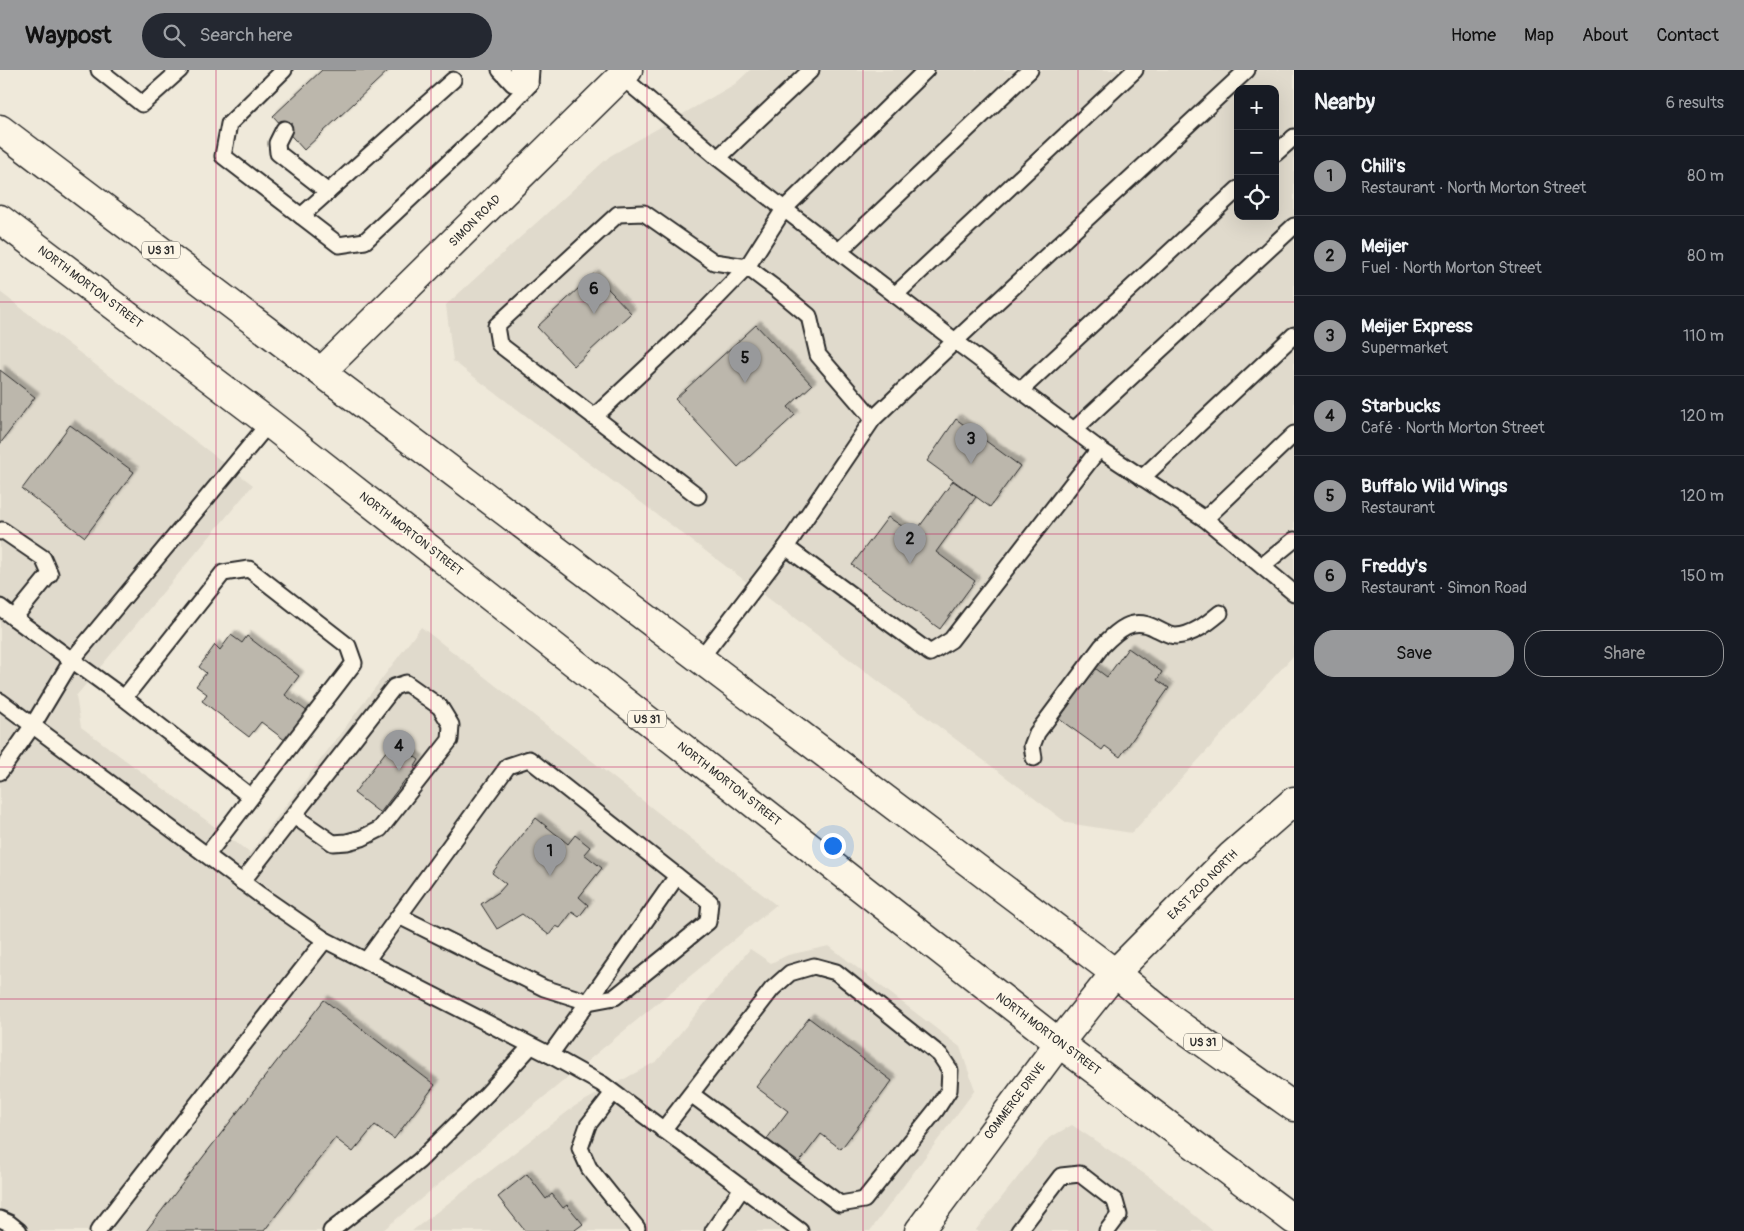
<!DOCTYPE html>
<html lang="en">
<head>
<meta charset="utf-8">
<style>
	body { margin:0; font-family:Pangolin,sans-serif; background:#242831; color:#f1f3f6 }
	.controls { position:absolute; right:15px; top:15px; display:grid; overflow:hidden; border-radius:10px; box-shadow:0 5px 20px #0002 }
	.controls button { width:45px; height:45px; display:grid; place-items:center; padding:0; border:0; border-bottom:1px solid #363941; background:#171b24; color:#f1f3f6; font:25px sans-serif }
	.you { position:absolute; left:832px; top:775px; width:18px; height:18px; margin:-12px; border:4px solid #fff; border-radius:50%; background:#1a73e8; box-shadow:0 0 0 8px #1a73e833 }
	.badge { display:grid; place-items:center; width:32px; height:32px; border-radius:50%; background:#98999b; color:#111; font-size:16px; font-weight:700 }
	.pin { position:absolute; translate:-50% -41px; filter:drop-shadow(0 1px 2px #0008) }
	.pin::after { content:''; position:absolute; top:26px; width:18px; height:15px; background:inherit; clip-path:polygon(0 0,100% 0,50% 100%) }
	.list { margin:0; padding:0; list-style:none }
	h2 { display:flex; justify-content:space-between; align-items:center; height:65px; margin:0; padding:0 20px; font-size:21px }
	h2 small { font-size:16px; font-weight:400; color:#9ea1a6 }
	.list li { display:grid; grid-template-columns:32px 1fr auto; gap:15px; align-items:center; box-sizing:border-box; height:80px; padding:0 20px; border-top:1px solid #363941 }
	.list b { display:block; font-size:19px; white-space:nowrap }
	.list p { margin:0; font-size:16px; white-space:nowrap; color:#9ea1a6 }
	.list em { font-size:16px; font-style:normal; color:#9ea1a6 }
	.actions { display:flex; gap:10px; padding:15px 20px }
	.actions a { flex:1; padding:11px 0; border:1px solid #98999b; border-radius:20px; text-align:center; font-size:18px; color:#98999b }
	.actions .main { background:#98999b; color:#111 }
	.icon { flex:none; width:28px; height:28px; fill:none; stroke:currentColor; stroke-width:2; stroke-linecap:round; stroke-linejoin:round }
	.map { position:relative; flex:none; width:1294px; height:1161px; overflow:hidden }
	header { display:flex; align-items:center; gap:30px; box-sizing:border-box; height:70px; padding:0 25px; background:#98999b; color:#111 }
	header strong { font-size:24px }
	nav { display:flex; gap:28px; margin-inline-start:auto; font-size:18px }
	.search { width:350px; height:45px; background:#242831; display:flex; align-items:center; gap:12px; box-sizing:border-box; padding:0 18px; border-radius:28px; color:#9ea1a6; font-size:19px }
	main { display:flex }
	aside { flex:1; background:#171b24 }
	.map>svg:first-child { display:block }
	.built { fill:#e0dacc; fill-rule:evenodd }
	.building { fill:#bcb7ac; stroke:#2b2b2b; filter:url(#shadow) }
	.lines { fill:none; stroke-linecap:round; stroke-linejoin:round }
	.service-casing { stroke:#2b2b2b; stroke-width:19 }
	.minor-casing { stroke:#2b2b2b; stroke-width:31 }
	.tertiary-casing { stroke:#2b2b2b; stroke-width:31 }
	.primary-casing { stroke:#2b2b2b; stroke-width:31 }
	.service { stroke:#fcf5e5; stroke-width:15 }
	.minor { stroke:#fcf5e5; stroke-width:28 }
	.tertiary { stroke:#fcf5e5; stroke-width:28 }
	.primary { stroke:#fcf5e5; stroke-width:28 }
	.grid { fill:none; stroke:#c2185b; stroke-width:1; stroke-opacity:0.55 }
	.labels { text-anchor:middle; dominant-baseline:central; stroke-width:4; stroke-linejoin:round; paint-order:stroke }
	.shield { fill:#fcf5e5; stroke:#6a6863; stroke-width:1 }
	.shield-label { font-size:11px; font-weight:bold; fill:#2b2b2b }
	.street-label { font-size:12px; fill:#2b2b2b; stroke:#fcf5e5 }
</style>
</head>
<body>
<header>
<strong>Waypost</strong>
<div class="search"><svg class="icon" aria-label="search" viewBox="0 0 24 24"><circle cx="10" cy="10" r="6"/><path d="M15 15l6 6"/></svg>Search here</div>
<nav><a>Home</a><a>Map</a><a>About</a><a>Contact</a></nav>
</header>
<main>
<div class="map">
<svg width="1294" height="1161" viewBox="0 0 1294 1161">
	<defs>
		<filter id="shadow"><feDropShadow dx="4.5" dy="-4.5" stdDeviation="1" flood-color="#0004"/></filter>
	</defs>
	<rect width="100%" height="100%" fill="#efe9da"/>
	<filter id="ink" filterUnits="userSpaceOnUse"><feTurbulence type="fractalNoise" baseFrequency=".02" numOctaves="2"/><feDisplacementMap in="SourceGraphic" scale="10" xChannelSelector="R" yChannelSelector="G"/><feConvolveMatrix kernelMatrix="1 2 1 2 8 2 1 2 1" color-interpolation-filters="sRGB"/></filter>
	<g filter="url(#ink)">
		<g class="built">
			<path d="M750 0H1294V585L1132 763 1067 753 453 291 446 235 610 86 735 14ZM1238 19H1275V146H1238Z"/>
			<polygon points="0,222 253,415 76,626 81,657 250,783 421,557 776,835 382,1161 0,1161"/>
			<polygon points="829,876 960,977 975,1020 870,1161 412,1161 575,1036 657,991 750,879 771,893 788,885"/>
			<polygon points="1072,1055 1152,1109 1213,1161 975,1161 1049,1068"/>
		</g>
		<g class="building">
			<polygon points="322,0 389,0 304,80 273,46"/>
			<polygon points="594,204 631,243 574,296 537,257"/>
			<polygon points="756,255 812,315 788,337 795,345 738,397 675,329"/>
			<polygon points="0,300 35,327 0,374"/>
			<polygon points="956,349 1020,396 990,437 927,391"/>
			<polygon points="70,355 134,402 85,467 22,419"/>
			<polygon points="953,411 976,427 936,482 975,511 940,559 852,495 888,447 914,464"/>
			<polygon points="231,565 242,573 247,566 299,606 285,625 308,642 286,671 261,652 249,667 202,631 207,624 196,616 206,603 199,597 215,575 220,580"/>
			<polygon points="1128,578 1162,602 1157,610 1169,618 1120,687 1105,676 1102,680 1059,649 1095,598 1107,607"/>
			<polygon points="394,671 419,690 414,698 419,702 410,712 405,710 380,743 354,723"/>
			<polygon points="536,748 568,774 575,765 590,777 584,784 602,798 579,827 588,835 579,847 572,842 560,858 556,856 549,865 522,844 497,859 481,834 499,822 506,814 492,803"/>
			<polygon points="324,930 435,1015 394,1069 375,1055 353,1082 335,1068 264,1161 146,1161"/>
			<polygon points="809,948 892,1011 841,1079 821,1064 798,1094 766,1070 788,1041 756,1017"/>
			<polygon points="527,1104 546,1129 552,1124 563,1138 567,1135 583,1154 575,1160 576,1161 525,1161 498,1127"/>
		</g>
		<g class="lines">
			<g class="service-casing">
				<g id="service">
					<polyline points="99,0 142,34 180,0"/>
					<polyline points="284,0 229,54 223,86 339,175 365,171 512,33 530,14 531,0"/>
					<polyline points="500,0 513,14 530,14"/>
					<polyline points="517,0 530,14"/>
					<polyline points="1247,0 955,271 1099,379 1205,449 1294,523"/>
					<polyline points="616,2 718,88"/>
					<polyline points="284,59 277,73 278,83 328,122"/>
					<polyline points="1275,84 1294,67"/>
					<polyline points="301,146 453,10"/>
					<polyline points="839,181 1030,0"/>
					<polyline points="895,225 1135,0"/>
					<polyline points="1021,320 1238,119"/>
					<polyline points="594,347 676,270 747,197 784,139 926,0"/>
					<polyline points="1074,360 1294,156"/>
					<polyline points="1142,408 1294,265"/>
					<polyline points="698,426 499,274 496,256 618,144 644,143 714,192 747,197 779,221 809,246 818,285 873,349"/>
					<polyline points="1205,449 1294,364"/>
					<polyline points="0,462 2,460 43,488 50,504 14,548 124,628 223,503 249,499 348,576 354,593 207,785"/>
					<polyline points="786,477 930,583 951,570 1099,379"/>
					<polyline points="1262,496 1294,470"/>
					<polyline points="0,537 14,548"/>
					<polyline points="700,589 786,477 873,349 955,271 718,88 811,0"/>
					<polyline points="124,628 251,727"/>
					<polyline points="0,631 260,825 325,870 550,985 602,1014 800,1161"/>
					<path d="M1034 688 1032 676 1037 663 1102 576C1118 560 1132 546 1155 558 1161 561 1169 566 1176 566 1193 565 1208 553 1220 543"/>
					<polyline points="0,702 33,655 72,590 269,353"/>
					<polyline points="242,812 394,617 406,613 440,637 451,655 450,670 380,759 362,768 347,772 333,773 294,746"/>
					<polyline points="399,846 544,918 588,932 677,806"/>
					<polyline points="366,891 508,696 529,689 710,832 708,852 615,927 588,932 550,985"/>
					<polyline points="613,1023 588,1055 580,1078 589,1098 637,1158"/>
					<polyline points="663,1060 772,919 790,903 814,896 836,902 940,985 950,1000 949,1020 936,1040 864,1130 840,1134 691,1024"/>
					<polyline points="0,1149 9,1153 19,1161"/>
					<polyline points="98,1161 325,870"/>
					<polyline points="331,1161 419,1091 487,1024 531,976"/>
					<polyline points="713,1161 742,1118"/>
					<polyline points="1019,1161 1061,1106 1080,1104 1115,1131 1119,1145 1107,1161"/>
				</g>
			</g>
			<g class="minor-casing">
				<g id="minor">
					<polyline points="322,301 628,0"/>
					<polyline points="1115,903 1231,786 1294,731"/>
				</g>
			</g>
			<g class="tertiary-casing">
				<polyline id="tertiary" points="919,1161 1059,973 1115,903"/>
			</g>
			<g class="primary-casing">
				<g id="primary">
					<polyline points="0,59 1115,903 1172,950 1294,1037"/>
					<polyline points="0,149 269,353 1059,973 1294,1150"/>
				</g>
			</g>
			<use href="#service" class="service"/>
			<use href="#minor" class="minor"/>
			<use href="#tertiary" class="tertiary"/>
			<use href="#primary" class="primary"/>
		</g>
	</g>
	<path class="grid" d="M216 0V1161M431 0V1161M647 0V1161M863 0V1161M1078 0V1161M0 232H1294M0 464H1294M0 697H1294M0 929H1294"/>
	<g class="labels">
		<g class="shield">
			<rect x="142" y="171.5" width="38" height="17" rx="4"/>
			<rect x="628" y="640.5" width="38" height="17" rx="4"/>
			<rect x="1184" y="963.5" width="38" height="17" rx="4"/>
		</g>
		<g class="shield-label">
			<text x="161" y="180">US 31</text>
			<text x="647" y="649">US 31</text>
			<text x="1203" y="972">US 31</text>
		</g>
		<g class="street-label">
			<text transform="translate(475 151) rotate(-45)">SIMON ROAD</text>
			<text transform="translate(90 217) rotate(37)">NORTH MORTON STREET</text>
			<text transform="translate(411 464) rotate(38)">NORTH MORTON STREET</text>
			<text transform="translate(729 714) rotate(38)">NORTH MORTON STREET</text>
			<text transform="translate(1203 815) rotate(-45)">EAST 200 NORTH</text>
			<text transform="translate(1048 964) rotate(37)">NORTH MORTON STREET</text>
			<text transform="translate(1015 1031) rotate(-53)">COMMERCE DRIVE</text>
		</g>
	</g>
</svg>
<div class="controls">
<button>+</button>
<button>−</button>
<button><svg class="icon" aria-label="locate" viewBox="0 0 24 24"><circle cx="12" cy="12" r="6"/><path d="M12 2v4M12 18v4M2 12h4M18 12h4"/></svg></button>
</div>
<div class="you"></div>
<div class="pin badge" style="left:550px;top:806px">1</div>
<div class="pin badge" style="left:910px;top:494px">2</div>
<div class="pin badge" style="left:971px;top:394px">3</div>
<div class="pin badge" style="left:399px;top:701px">4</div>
<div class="pin badge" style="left:745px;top:313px">5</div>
<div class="pin badge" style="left:594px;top:244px">6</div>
</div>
<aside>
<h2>Nearby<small>6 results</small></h2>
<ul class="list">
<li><span class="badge">1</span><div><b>Chili's</b><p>Restaurant · North Morton Street</p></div><em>80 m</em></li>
<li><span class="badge">2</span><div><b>Meijer</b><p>Fuel · North Morton Street</p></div><em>80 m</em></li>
<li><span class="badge">3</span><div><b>Meijer Express</b><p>Supermarket</p></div><em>110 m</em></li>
<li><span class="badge">4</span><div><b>Starbucks</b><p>Café · North Morton Street</p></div><em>120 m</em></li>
<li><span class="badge">5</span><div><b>Buffalo Wild Wings</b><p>Restaurant</p></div><em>120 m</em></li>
<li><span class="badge">6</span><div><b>Freddy's</b><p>Restaurant · Simon Road</p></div><em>150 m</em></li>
</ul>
<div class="actions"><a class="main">Save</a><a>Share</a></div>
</aside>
</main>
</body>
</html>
